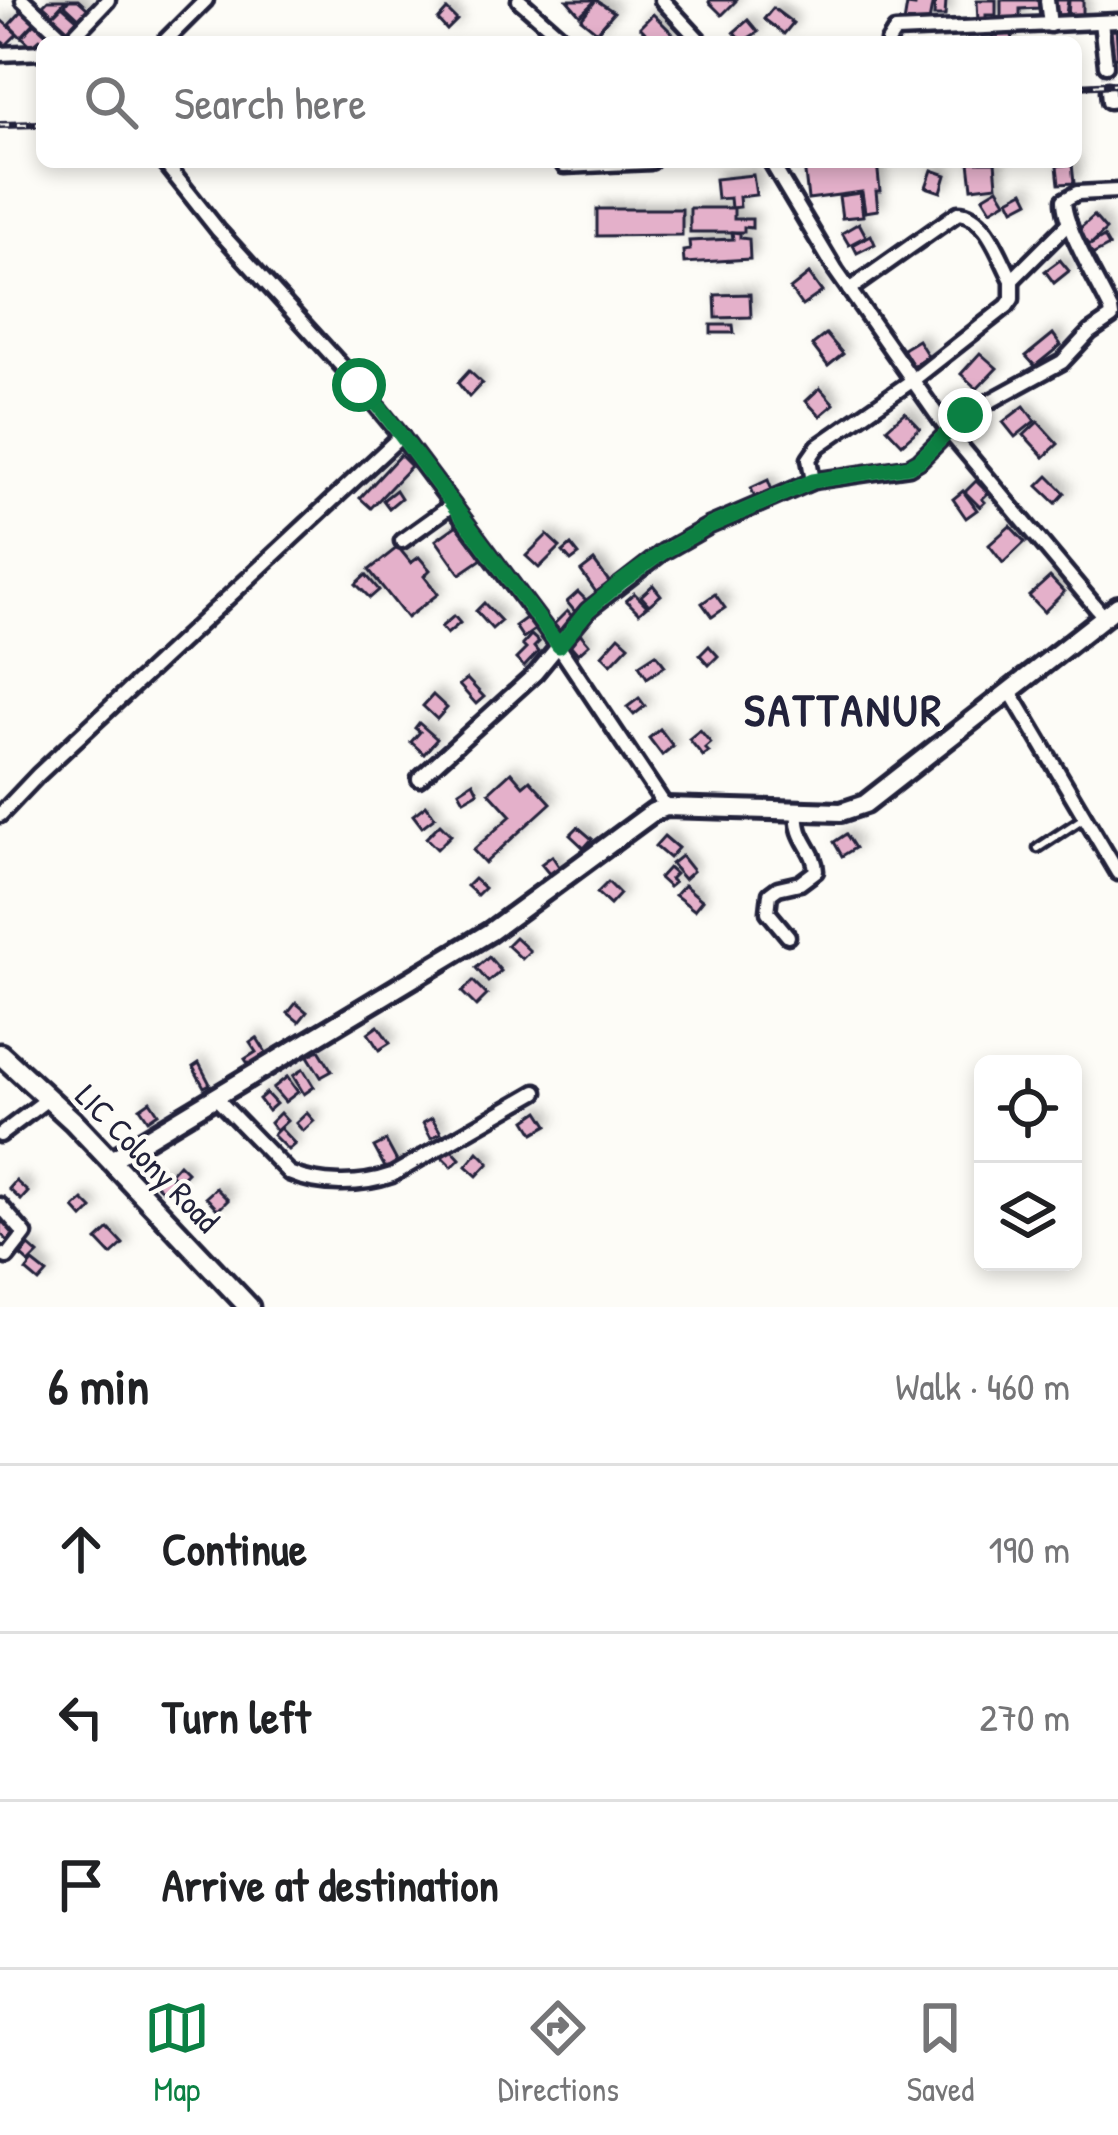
<!DOCTYPE html>
<html lang="en">
<head>
<meta charset="utf-8">
<style>
	body { margin:0; font-family:"Patrick Hand",sans-serif; background:#f2f2f2; color:#202124 }
	.controls { position:absolute; right:36px; bottom:36px; display:grid; overflow:hidden; border-radius:18px; box-shadow:0 6px 18px #0003 }
	.controls button { width:108px; height:108px; display:grid; place-items:center; padding:0; border:0; border-bottom:3px solid #e0e0e0; background:#fff; color:#202124; font:60px sans-serif }
	.stop { position:absolute; width:36px; height:36px; margin:-27px; border:9px solid #0b8043; border-radius:50%; background:#fff }
	.stop.end { background:#0b8043; border-color:#fff; box-shadow:0 3px 12px #0008 }
	.list { margin:0; padding:0; list-style:none }
	h2 { display:flex; justify-content:space-between; align-items:center; height:156px; margin:0; padding:0 48px; font-size:51px }
	h2 small { font-size:39px; font-weight:400; color:#757577 }
	.list li { display:grid; grid-template-columns:78px 1fr auto; gap:36px; align-items:center; box-sizing:border-box; height:168px; padding:0 48px; border-top:3px solid #e0e0e0 }
	.list b { display:block; font-size:45px; white-space:nowrap }
	.list em { font-size:39px; font-style:normal; color:#757577 }
	.icon { flex:none; width:66px; height:66px; fill:none; stroke:currentColor; stroke-width:2; stroke-linecap:round; stroke-linejoin:round }
	.map { position:relative; flex:none; width:1118px; height:1307px; overflow:hidden }
	.search { position:absolute; background:#fff; box-shadow:0 6px 18px #0003; left:36px; right:36px; top:36px; height:132px; display:flex; align-items:center; gap:30px; box-sizing:border-box; padding:0 42px; border-radius:18px; color:#757577; font-size:45px }
	.sheet { height:660px; background:#fff }
	nav { display:flex; justify-content:space-around; align-items:center; box-sizing:border-box; height:168px; border-top:3px solid #e0e0e0; background:#fff; font-size:33px; color:#757577 }
	nav a { display:grid; justify-items:center; gap:6px }
	nav .on { color:#0b8043 }
	.map>svg:first-child { display:block }
	.building { fill:#e4b0ca; stroke:#22223b; stroke-width:3; filter:url(#shadow) }
	.lines { fill:none; stroke-linecap:round; stroke-linejoin:round }
	.minor-tunnel { stroke:#d1d0d1; stroke-width:12; stroke-dasharray:12 6; stroke-linecap:butt }
	.service-casing { stroke:#22223b; stroke-width:15 }
	.minor-casing { stroke:#22223b; stroke-width:21 }
	.tertiary-casing { stroke:#22223b; stroke-width:26 }
	.secondary-casing { stroke:#22223b; stroke-width:27 }
	.service { stroke:#fdfcf7; stroke-width:6 }
	.minor { stroke:#fdfcf7; stroke-width:12 }
	.tertiary { stroke:#fdfcf7; stroke-width:16 }
	.secondary { stroke:#fdfcf7; stroke-width:18 }
	.rail-casing { stroke:#22223b; stroke-width:8 }
	.rail { stroke:#fdfcf7; stroke-width:3; stroke-dasharray:9; stroke-linecap:butt }
	.route { stroke:#0b8043; stroke-width:15 }
	.labels { text-anchor:middle; dominant-baseline:central; stroke-width:9; stroke-linejoin:round; paint-order:stroke }
	.street-label { font-size:33px; fill:#22223b; stroke:#fdfcf7 }
	.district-label { font-size:45px; font-weight:bold; letter-spacing:3px; fill:#22223b; stroke:#fdfcf7 }
</style>
</head>
<body>
<div class="map">
<svg width="1118" height="1307" viewBox="0 0 1118 1307">
	<defs>
		<filter id="shadow"><feDropShadow dx="5.5" dy="-5.5" stdDeviation="6" flood-color="#0004"/></filter>
	</defs>
	<rect width="100%" height="100%" fill="#fdfcf7"/>
	<filter id="ink" filterUnits="userSpaceOnUse"><feTurbulence type="fractalNoise" baseFrequency=".00833" numOctaves="2"/><feDisplacementMap in="SourceGraphic" scale="24" xChannelSelector="R" yChannelSelector="G"/><feConvolveMatrix kernelMatrix="1 2 1 2 8 2 1 2 1" color-interpolation-filters="sRGB"/></filter>
	<g filter="url(#ink)">
		<g class="building">
			<polygon points="48,0 66,0 53,14 43,5"/>
			<polygon points="69,0 78,0 88,9 80,19 65,5"/>
			<polygon points="567,0 596,0 580,15"/>
			<polygon points="596,0 614,12 597,32 581,19"/>
			<polygon points="710,0 736,0 736,1 722,15 709,2"/>
			<polygon points="916,0 933,0 928,27 904,23 907,5 915,6"/>
			<polygon points="935,0 946,0 945,16 934,16"/>
			<polygon points="977,0 996,0 996,15 986,15 986,22 978,22"/>
			<polygon points="1001,0 1039,0 1039,8 1020,9 1020,22 1001,22"/>
			<polygon points="1053,0 1068,0 1065,21 1051,19"/>
			<polygon points="1069,0 1083,0 1083,19 1068,19"/>
			<polygon points="62,6 78,20 68,31 52,16"/>
			<polygon points="773,8 793,23 784,34 764,19"/>
			<polygon points="23,10 35,22 21,37 9,25"/>
			<polygon points="447,10 457,20 447,30 438,20"/>
			<polygon points="653,14 681,42 654,42 640,27"/>
			<polygon points="0,19 17,34 6,45 0,40"/>
			<polygon points="748,20 758,32 742,42 734,32"/>
			<polygon points="36,22 51,36 45,42 40,39 32,46 22,37"/>
			<polygon points="1116,27 1118,57 1107,58 1104,28"/>
			<polygon points="1012,34 1013,42 993,42 993,35"/>
			<polygon points="818,162 877,162 880,191 876,191 878,210 865,212 862,192 808,199 804,164"/>
			<polygon points="969,162 995,162 997,185 972,188"/>
			<polygon points="1072,164 1074,183 1059,184 1057,166"/>
			<polygon points="932,170 946,175 941,192 926,187"/>
			<polygon points="753,175 756,195 739,197 740,207 731,208 730,198 717,199 715,179"/>
			<polygon points="998,188 1006,201 991,210 983,197"/>
			<polygon points="1024,191 1029,201 1014,209 1009,199"/>
			<polygon points="860,193 863,216 842,218 839,196"/>
			<polygon points="690,208 734,208 734,219 752,219 752,228 744,227 744,232 690,232"/>
			<polygon points="597,209 682,209 682,235 597,236"/>
			<polygon points="1094,216 1106,230 1090,245 1077,231"/>
			<polygon points="859,223 866,236 849,245 842,233"/>
			<polygon points="732,232 740,233 740,238 749,239 750,259 684,263 683,251 690,250 689,241 733,239"/>
			<polygon points="871,235 875,244 857,253 853,245"/>
			<polygon points="1104,237 1109,246 1090,256 1085,248"/>
			<polygon points="1060,260 1069,271 1054,283 1045,271"/>
			<polygon points="809,274 822,292 802,306 790,289"/>
			<polygon points="750,294 751,317 716,318 715,295"/>
			<polygon points="711,325 733,325 734,333 711,333"/>
			<polygon points="826,334 843,354 828,366 812,345"/>
			<polygon points="1053,334 1061,345 1035,366 1026,356"/>
			<polygon points="918,340 928,356 913,366 903,349"/>
			<polygon points="980,353 997,368 977,389 961,374"/>
			<polygon points="469,371 482,383 469,397 458,383"/>
			<polygon points="820,388 834,404 820,416 806,401"/>
			<polygon points="1024,406 1035,421 1015,437 1003,422"/>
			<polygon points="905,412 920,428 902,444 887,428"/>
			<polygon points="1038,422 1058,444 1044,457 1024,435"/>
			<polygon points="400,455 411,466 371,508 360,498"/>
			<polygon points="1048,476 1065,493 1056,503 1038,486"/>
			<polygon points="768,480 773,493 756,500 751,488"/>
			<polygon points="976,481 988,493 982,499 985,502 980,507 965,492"/>
			<polygon points="396,490 401,498 389,508 383,500"/>
			<polygon points="963,491 977,510 966,518 953,499"/>
			<polygon points="457,525 482,559 460,574 436,540"/>
			<polygon points="1010,526 1025,542 1003,563 989,545"/>
			<polygon points="547,535 560,547 539,568 526,556"/>
			<polygon points="571,545 579,555 571,561 563,552"/>
			<polygon points="398,547 411,563 419,557 430,570 424,576 438,594 407,618 369,570"/>
			<polygon points="594,561 613,587 605,593 602,588 596,592 581,571"/>
			<polygon points="366,575 379,590 370,598 356,584"/>
			<polygon points="1050,577 1064,592 1044,612 1029,596"/>
			<polygon points="653,585 661,595 649,605 641,596"/>
			<polygon points="578,592 588,602 576,613 567,602"/>
			<polygon points="634,593 647,606 639,613 626,600"/>
			<polygon points="715,594 725,608 712,617 702,603"/>
			<polygon points="484,603 501,621 492,629 476,611"/>
			<polygon points="567,611 574,618 560,631 554,624"/>
			<polygon points="530,615 539,627 523,638 515,626"/>
			<polygon points="454,616 460,623 447,634 441,627"/>
			<polygon points="577,630 589,644 578,654 566,640"/>
			<polygon points="531,635 539,642 534,647 538,652 524,667 516,659 526,649 522,645"/>
			<polygon points="619,636 629,645 611,664 602,655"/>
			<polygon points="709,646 718,656 709,665 700,655"/>
			<polygon points="656,654 665,666 647,678 639,665"/>
			<polygon points="467,679 484,697 476,704 459,685"/>
			<polygon points="433,695 447,708 437,719 423,706"/>
			<polygon points="639,698 645,706 634,715 627,707"/>
			<polygon points="419,723 437,739 424,754 411,742 420,732 415,728"/>
			<polygon points="660,729 673,746 662,755 649,738"/>
			<polygon points="700,730 711,743 705,748 709,752 703,756 689,739"/>
			<polygon points="511,772 523,786 530,780 551,803 485,863 473,850 511,816 489,792"/>
			<polygon points="473,782 478,792 464,800 459,791"/>
			<polygon points="426,805 435,817 422,827 413,815"/>
			<polygon points="440,824 451,835 437,849 426,838"/>
			<polygon points="578,827 592,839 584,848 570,835"/>
			<polygon points="846,834 855,848 842,856 834,842"/>
			<polygon points="664,836 678,848 669,858 655,846"/>
			<polygon points="552,856 560,868 550,875 541,864"/>
			<polygon points="681,856 693,871 684,879 671,864"/>
			<polygon points="668,868 675,874 670,879 674,883 669,887 659,878"/>
			<polygon points="474,879 484,888 477,895 467,886"/>
			<polygon points="608,882 620,894 610,905 597,893"/>
			<polygon points="684,885 702,900 694,910 675,895"/>
			<polygon points="515,937 530,951 522,959 507,945"/>
			<polygon points="489,957 501,971 488,982 476,968"/>
			<polygon points="473,981 487,995 476,1006 462,992"/>
			<polygon points="296,1003 307,1012 299,1022 288,1013"/>
			<polygon points="378,1026 390,1043 379,1050 368,1033"/>
			<polygon points="257,1038 267,1054 249,1065 245,1059 256,1052 250,1043"/>
			<polygon points="319,1050 332,1071 321,1077 308,1056"/>
			<polygon points="199,1063 210,1084 204,1087 193,1067"/>
			<polygon points="303,1069 314,1087 304,1094 293,1076"/>
			<polygon points="287,1077 298,1092 285,1102 273,1088"/>
			<polygon points="266,1093 276,1104 268,1111 259,1099"/>
			<polygon points="150,1101 158,1113 148,1120 140,1108"/>
			<polygon points="539,1111 548,1125 534,1133 526,1120"/>
			<polygon points="280,1113 287,1121 276,1131 270,1123"/>
			<polygon points="307,1113 314,1121 303,1131 296,1123"/>
			<polygon points="432,1118 441,1133 431,1138 423,1123"/>
			<polygon points="280,1128 295,1144 288,1150 273,1135"/>
			<polygon points="386,1141 400,1167 388,1173 374,1147"/>
			<polygon points="449,1147 460,1159 452,1167 440,1155"/>
			<polygon points="478,1152 489,1163 477,1176 466,1166"/>
			<polygon points="179,1164 187,1172 178,1181 170,1174"/>
			<polygon points="164,1171 174,1181 164,1192 153,1182"/>
			<polygon points="16,1181 28,1192 21,1200 9,1189"/>
			<polygon points="216,1188 228,1200 218,1210 206,1197"/>
			<polygon points="83,1200 92,1209 83,1218 74,1208"/>
			<polygon points="4,1220 17,1233 9,1242 0,1233 0,1225"/>
			<polygon points="109,1229 123,1244 111,1255 97,1240"/>
			<polygon points="29,1246 38,1254 29,1263 21,1256"/>
			<polygon points="33,1262 47,1273 39,1282 26,1271"/>
		</g>
		<g class="lines">
			<polyline class="minor-tunnel" points="1106,65 1108,90"/>
			<g class="service-casing">
				<polyline id="service" points="1038,848 1085,817"/>
			</g>
			<g class="minor-casing">
				<g id="minor">
					<polyline points="23,0 68,42"/>
					<polyline points="519,0 567,42"/>
					<polyline points="662,0 701,42"/>
					<polyline points="1047,0 1050,25"/>
					<polyline points="1101,22 1106,65"/>
					<polyline points="68,42 108,0"/>
					<polyline points="164,42 206,0"/>
					<polyline points="888,42 895,31 1118,21"/>
					<polyline points="0,54 42,52"/>
					<polyline points="1108,90 1109,101 1118,100"/>
					<polyline points="164,162 218,230 359,385 401,436"/>
					<polyline points="771,162 836,271 949,432 1104,617"/>
					<polyline points="564,166 651,162"/>
					<polyline points="1012,280 1069,223"/>
					<path d="M813 481 809 459 818 446 913 380 1007 306 1012 299V280C1000 258 986 213 958 213L849 290"/>
					<polyline points="402,541 452,505"/>
					<polyline points="1010,691 1118,873"/>
					<path d="M419 779 536 673 588 610 663 552 709 526 813 481 909 467 919 461 965 415 1062 362 1090 332 1112 317 1111 310C1098 282 1064 228 1064 200L1077 193 1118 191"/>
					<polyline points="0,815 38,775 401,436 559,647 666,807"/>
					<path d="M788 936 768 912 770 894 778 888 800 883 816 871C815 847 795 841 798 811"/>
					<path d="M215 1097 289 1173C319 1186 361 1186 392 1175L536 1092"/>
					<polyline points="0,1135 49,1098"/>
					<polyline points="0,1205 25,1234 7,1257 0,1254"/>
				</g>
			</g>
			<g class="tertiary-casing">
				<polyline id="tertiary" points="111,1160 490,932 653,812 666,807 841,812 865,804 1118,606"/>
			</g>
			<g class="secondary-casing">
				<polyline id="secondary" points="0,1054 73,1121 249,1307"/>
			</g>
			<use href="#service" class="service"/>
			<use href="#minor" class="minor"/>
			<use href="#tertiary" class="tertiary"/>
			<use href="#secondary" class="secondary"/>
			<g class="rail-casing">
				<g id="rail">
					<polyline points="1076,86 1118,84"/>
					<polyline points="0,125 42,124"/>
				</g>
			</g>
			<use href="#rail" class="rail"/>
		</g>
	</g>
	<g class="lines" filter="url(#ink)">
		<polyline class="route" points="359,385 382,410 559,646 588,610 620,583 663,552 709,526 813,481 909,466 919,461 965,415"/>
	</g>
	<g class="labels">
		<g class="street-label">
			<text transform="translate(148 1158) rotate(46)">LIC Colony Road</text>
		</g>
		<g class="district-label">
			<text x="844" y="709">SATTANUR</text>
		</g>
	</g>
</svg>
<div class="controls">
<button><svg class="icon" aria-label="locate" viewBox="0 0 24 24"><circle cx="12" cy="12" r="6"/><path d="M12 2v4M12 18v4M2 12h4M18 12h4"/></svg></button>
<button><svg class="icon" aria-label="layers" viewBox="0 0 24 24"><path d="M12 4l9 5-9 5-9-5zM3 14l9 5 9-5"/></svg></button>
</div>
<div class="stop" style="left:359px;top:385px"></div>
<div class="stop end" style="left:965px;top:415px"></div>
<div class="search"><svg class="icon" aria-label="search" viewBox="0 0 24 24"><circle cx="10" cy="10" r="6"/><path d="M15 15l6 6"/></svg>Search here</div>
</div>
<section class="sheet">
<h2>6 min<small>Walk · 460 m</small></h2>
<ul class="list">
<li><svg class="icon" aria-label="ahead" viewBox="0 0 24 24"><path d="M12 20V5M6 11l6-6 6 6"/></svg><div><b>Continue</b></div><em>190 m</em></li>
<li><svg class="icon" aria-label="left" viewBox="0 0 24 24"><path d="M17 20v-9H6M10 6l-5 5 5 5"/></svg><div><b>Turn left</b></div><em>270 m</em></li>
<li><svg class="icon" aria-label="arrive" viewBox="0 0 24 24"><path d="M6 21V4h12l-3 4 3 4H6"/></svg><div><b>Arrive at destination</b></div></li>
</ul>
</section>
<nav>
<a class="on"><svg class="icon" aria-label="map" viewBox="0 0 24 24"><path d="M3 6l6-2 6 2 6-2v14l-6 2-6-2-6 2zM9 4v14M15 6v14"/></svg>Map</a>
<a><svg class="icon" aria-label="directions" viewBox="0 0 24 24"><path d="M12 3l9 9-9 9-9-9zM9 14v-3h6M13 9l2 2-2 2"/></svg>Directions</a>
<a><svg class="icon" aria-label="saved" viewBox="0 0 24 24"><path d="M7 4h10v16l-5-4-5 4z"/></svg>Saved</a>
</nav>
</body>
</html>
